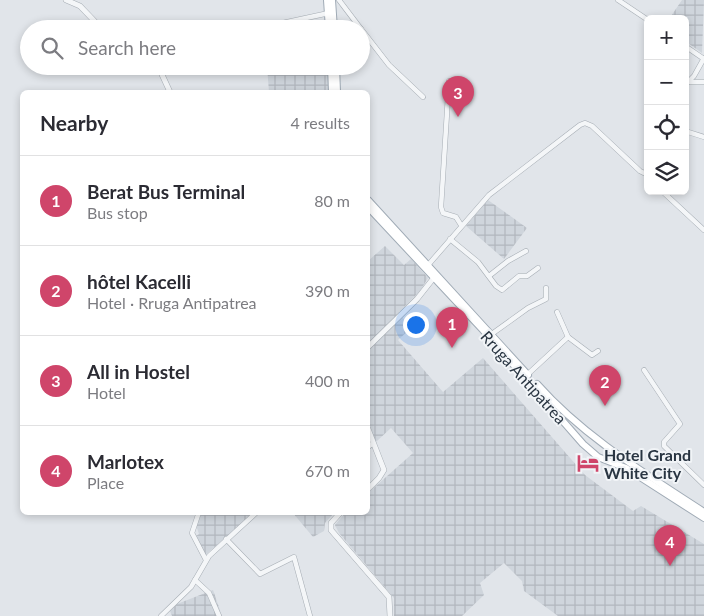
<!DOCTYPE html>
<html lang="en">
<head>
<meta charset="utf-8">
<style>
	body { margin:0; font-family:Lato,sans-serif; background:#f7f7f7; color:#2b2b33 }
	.controls { position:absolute; right:15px; top:15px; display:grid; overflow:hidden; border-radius:8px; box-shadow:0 2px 8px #0003 }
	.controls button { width:45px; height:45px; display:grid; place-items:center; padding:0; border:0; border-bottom:1px solid #e1e1e2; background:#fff; color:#2b2b33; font:25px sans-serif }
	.you { position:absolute; left:415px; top:324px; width:18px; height:18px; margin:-12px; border:4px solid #fff; border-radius:50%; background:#1a73e8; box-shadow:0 0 0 8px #1a73e833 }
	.badge { display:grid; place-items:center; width:32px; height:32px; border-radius:50%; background:#cf456a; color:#fff; font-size:16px; font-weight:700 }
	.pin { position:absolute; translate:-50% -41px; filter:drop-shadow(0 1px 2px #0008) }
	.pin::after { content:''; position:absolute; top:26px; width:18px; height:15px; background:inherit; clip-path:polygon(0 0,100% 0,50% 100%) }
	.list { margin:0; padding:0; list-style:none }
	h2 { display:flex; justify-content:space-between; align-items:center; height:65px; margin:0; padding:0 20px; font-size:21px }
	h2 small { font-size:16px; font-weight:400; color:#7c7c81 }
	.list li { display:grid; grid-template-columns:32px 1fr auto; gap:15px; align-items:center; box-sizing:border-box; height:90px; padding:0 20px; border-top:1px solid #e1e1e2 }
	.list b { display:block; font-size:19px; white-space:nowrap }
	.list p { margin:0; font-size:16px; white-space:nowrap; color:#7c7c81 }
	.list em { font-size:16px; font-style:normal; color:#7c7c81 }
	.icon { flex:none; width:28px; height:28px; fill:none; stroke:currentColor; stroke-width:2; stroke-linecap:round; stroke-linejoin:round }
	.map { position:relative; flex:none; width:704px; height:616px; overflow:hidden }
	.search { position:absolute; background:#fff; box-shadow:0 2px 8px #0003; left:20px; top:20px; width:350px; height:55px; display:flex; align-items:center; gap:12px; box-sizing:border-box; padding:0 18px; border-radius:28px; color:#7c7c81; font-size:19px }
	.panel { position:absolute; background:#fff; box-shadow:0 2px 8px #0003; left:20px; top:90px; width:350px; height:425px; border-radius:8px }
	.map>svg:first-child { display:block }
	.industrial { fill:url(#industrial-grid) }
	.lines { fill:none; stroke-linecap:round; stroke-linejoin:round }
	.minor-casing { stroke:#a6adb4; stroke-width:5.5 }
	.tertiary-casing { stroke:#a6adb4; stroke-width:6 }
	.primary-casing { stroke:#a0abb6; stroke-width:8 }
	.minor { stroke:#f4f6f8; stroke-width:4.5 }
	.tertiary { stroke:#f4f6f8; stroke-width:5 }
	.primary { stroke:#fff; stroke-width:6 }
	.labels { text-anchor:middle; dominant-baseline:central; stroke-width:4; stroke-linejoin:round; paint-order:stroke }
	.street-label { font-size:16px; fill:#293542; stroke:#f1f4f7 }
	.poi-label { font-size:16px; font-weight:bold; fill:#293542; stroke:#f1f4f7; text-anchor:start }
</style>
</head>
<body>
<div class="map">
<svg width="704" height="616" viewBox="0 0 704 616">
	<defs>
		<pattern id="industrial-grid" width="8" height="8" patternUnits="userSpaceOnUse" patternTransform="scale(1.25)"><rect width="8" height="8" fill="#cfd5dc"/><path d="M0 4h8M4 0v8" fill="none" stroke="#b2b7be"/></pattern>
	</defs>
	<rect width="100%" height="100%" fill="#e1e5ea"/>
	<g class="industrial">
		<polygon points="682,0 704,0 702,53 685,41 685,19 669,19"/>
		<polygon points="267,66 328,66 328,92 269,92"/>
		<polygon points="488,200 527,228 504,259 466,226"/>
		<polygon points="385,246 404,265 411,259 428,278 420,291 399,312 410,329 398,340 443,392 483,358 585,475 633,511 641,506 704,544 704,616 558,616 524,591 522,581 504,563 480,583 484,595 462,616 394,616 394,598 339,533 335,525 345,513 368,512 368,493 413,453 391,428 377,441 368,445 368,261"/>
		<polygon points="201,513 254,513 204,556 196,536 199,534 196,525"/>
		<polygon points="293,513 293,512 334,513 325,523 324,531 313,537"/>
		<polygon points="213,590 222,616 172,616 170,611 177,604"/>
	</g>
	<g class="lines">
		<g class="minor-casing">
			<g id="minor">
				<polyline points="339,0 361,29"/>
				<polyline points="618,0 648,20"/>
				<polyline points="255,29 329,13"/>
				<polyline points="361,29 389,65 423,97"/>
				<polyline points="685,46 704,59"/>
				<polyline points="449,81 441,207 443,213 456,217 461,225"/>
				<polyline points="689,82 704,82"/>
				<polyline points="685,85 694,76 704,58"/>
				<polyline points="685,131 704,137"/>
				<polyline points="662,191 704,230"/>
				<polyline points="450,239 478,262 496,286 502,290 519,276 527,276 538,268"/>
				<polyline points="429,264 489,195 580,125 585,123 592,126 640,171 648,175"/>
				<polyline points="489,276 508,261 526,251"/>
				<polyline points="557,312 568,337 592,355 598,351"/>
				<polyline points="489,336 528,308 546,299 546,288"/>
				<polyline points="644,370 680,424 664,442 664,446 704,485"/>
				<polyline points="528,374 568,337"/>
				<polyline points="368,447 372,444"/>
				<polyline points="199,512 192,533 206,560"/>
				<polyline points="226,539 260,574 294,557 310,616"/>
				<polyline points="195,580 209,593 219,616"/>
				<polyline points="161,616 191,587 209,556 257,512"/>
			</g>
		</g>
		<g class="tertiary-casing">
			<g id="tertiary">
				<polyline points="66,0 80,6 102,29"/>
				<polyline points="158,66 170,92"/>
				<polyline points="368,347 417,299 436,275"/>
				<polyline points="368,429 384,470 379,478 368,489"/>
				<polyline points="341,512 331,523 331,530 389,597 390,616"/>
			</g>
		</g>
		<g class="primary-casing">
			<g id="primary">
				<polyline points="327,0 329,29"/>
				<polyline points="332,0 334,29"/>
				<polyline points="331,66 332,92"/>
				<polyline points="336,66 337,92"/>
				<polyline points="368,200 528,375"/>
				<polyline points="368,207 483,330 583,444 598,457 626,468 704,518"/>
				<path d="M537 384C584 437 646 474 704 512"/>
			</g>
		</g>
		<use href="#minor" class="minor"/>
		<use href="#tertiary" class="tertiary"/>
		<use href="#primary" class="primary"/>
	</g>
	<defs>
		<g id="hotel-bare" transform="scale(1.725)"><path d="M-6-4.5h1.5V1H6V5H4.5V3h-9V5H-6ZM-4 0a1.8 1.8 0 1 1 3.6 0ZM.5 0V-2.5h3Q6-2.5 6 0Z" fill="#cf456a" stroke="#f1f4f7" stroke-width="2.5" paint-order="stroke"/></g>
	</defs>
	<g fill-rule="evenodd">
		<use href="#hotel-bare" x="588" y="463"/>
	</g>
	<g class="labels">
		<g class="street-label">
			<text transform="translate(524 377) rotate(48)">Rruga Antipatrea</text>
		</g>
		<g class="poi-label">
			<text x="604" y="454">Hotel Grand<tspan x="604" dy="18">White City</tspan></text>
		</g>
	</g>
</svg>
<div class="controls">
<button>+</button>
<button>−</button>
<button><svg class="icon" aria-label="locate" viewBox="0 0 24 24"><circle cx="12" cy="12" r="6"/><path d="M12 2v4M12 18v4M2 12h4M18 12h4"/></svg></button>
<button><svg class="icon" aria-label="layers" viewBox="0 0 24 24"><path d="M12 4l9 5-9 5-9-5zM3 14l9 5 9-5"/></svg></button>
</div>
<div class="you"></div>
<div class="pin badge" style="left:452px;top:348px">1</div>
<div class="pin badge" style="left:605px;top:406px">2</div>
<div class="pin badge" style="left:458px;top:117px">3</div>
<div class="pin badge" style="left:670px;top:566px">4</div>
<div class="search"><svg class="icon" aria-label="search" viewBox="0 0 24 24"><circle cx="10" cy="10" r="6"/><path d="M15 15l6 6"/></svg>Search here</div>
<section class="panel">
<h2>Nearby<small>4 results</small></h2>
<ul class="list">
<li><span class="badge">1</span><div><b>Berat Bus Terminal</b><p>Bus stop</p></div><em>80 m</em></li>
<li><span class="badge">2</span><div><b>hôtel Kacelli</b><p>Hotel · Rruga Antipatrea</p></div><em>390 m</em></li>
<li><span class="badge">3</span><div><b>All in Hostel</b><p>Hotel</p></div><em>400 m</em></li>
<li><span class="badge">4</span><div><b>Marlotex</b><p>Place</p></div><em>670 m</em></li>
</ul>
</section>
</div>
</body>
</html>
